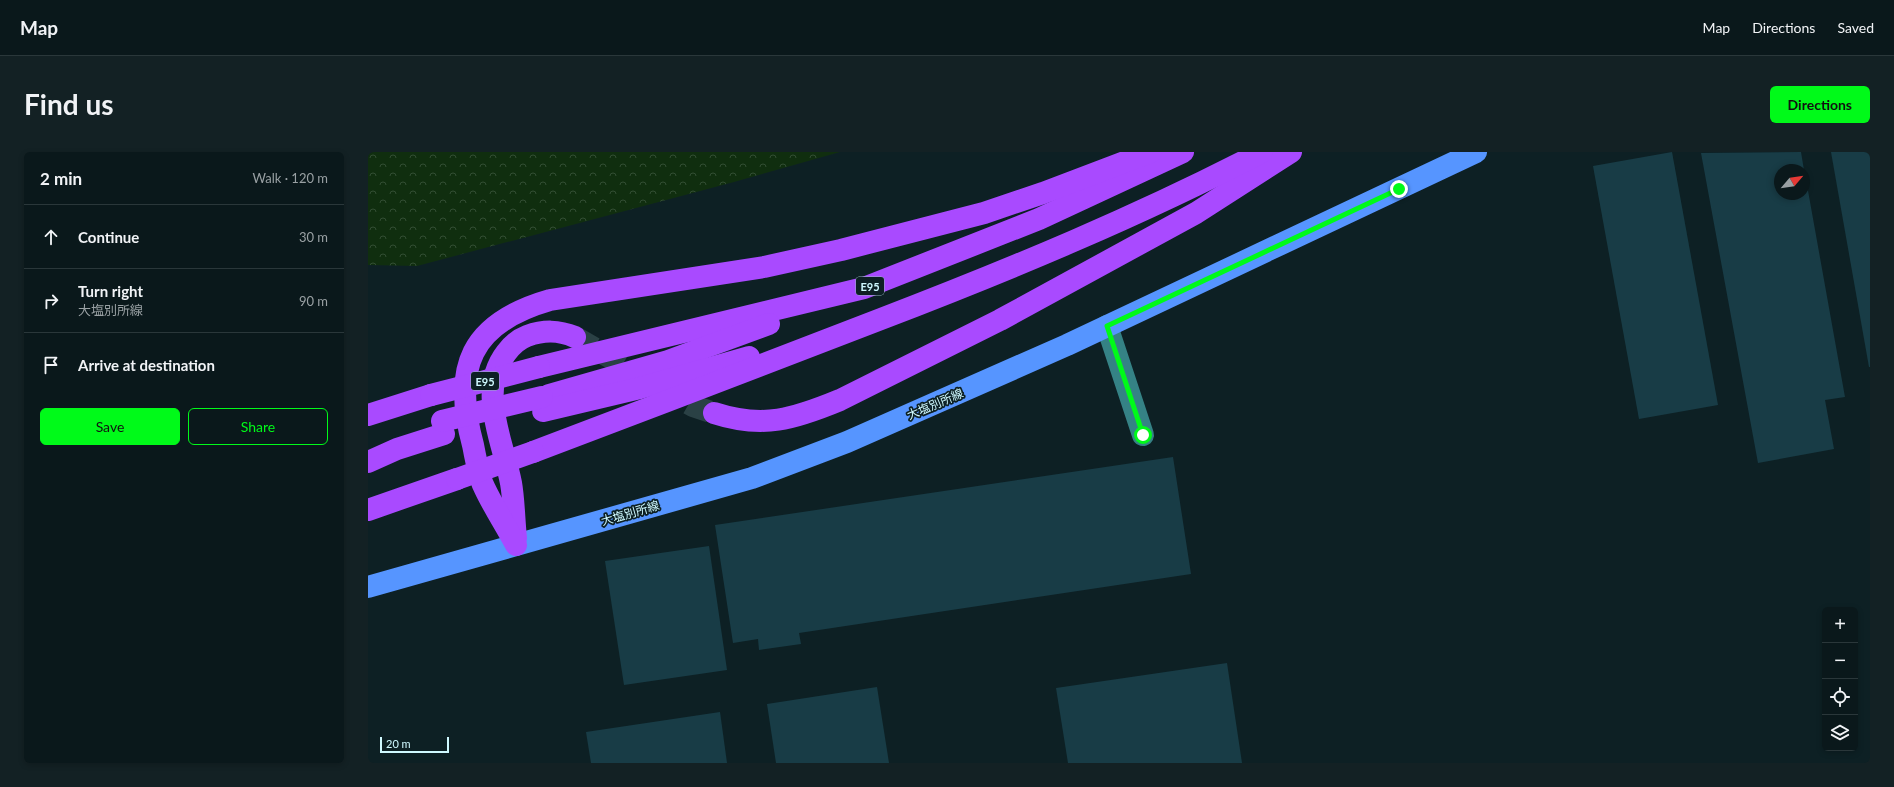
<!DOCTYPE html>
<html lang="en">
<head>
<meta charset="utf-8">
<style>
	body { margin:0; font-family:Lato,"Noto Sans JP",sans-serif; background:#132124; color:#f1f3f6 }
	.controls { position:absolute; right:12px; bottom:12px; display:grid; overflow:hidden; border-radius:6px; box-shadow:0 2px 6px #0003 }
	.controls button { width:36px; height:36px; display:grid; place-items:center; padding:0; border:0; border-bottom:1px solid #2a373a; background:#0a181b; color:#f1f3f6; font:20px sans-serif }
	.compass { position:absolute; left:1406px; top:12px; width:36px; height:36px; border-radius:50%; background:#0a181b; box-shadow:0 2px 6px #0003; rotate:61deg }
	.scale { position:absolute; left:12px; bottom:10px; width:69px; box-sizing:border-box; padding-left:4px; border:2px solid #cff9ff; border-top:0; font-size:11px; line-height:14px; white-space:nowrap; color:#cff9ff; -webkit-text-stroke:3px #0d2024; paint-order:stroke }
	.stop { position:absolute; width:12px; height:12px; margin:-9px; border:3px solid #00fa19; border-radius:50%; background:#fff }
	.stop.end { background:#00fa19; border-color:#fff; box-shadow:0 1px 4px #0008 }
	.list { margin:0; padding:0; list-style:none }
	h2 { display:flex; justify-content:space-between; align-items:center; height:52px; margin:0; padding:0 16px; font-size:17px }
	h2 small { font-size:13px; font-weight:400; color:#99a0a3 }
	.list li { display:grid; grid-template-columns:26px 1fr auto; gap:12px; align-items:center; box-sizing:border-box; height:64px; padding:0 16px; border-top:1px solid #2a373a }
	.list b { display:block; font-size:15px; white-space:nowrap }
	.list p { margin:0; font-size:13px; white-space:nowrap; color:#99a0a3 }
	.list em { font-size:13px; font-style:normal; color:#99a0a3 }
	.actions { display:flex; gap:8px; padding:12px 16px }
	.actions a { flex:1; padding:9px 0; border:1px solid #00fa19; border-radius:6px; text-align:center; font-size:14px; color:#00fa19 }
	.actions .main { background:#00fa19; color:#111 }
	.icon { flex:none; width:22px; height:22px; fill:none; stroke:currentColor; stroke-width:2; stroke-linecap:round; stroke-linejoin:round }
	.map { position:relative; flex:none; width:1502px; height:611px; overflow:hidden; border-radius:6px }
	header { display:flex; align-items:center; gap:24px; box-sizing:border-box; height:56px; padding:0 20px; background:#0a181b; border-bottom:1px solid #2a373a }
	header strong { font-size:19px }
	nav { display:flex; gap:22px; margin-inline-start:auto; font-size:14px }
	.intro { display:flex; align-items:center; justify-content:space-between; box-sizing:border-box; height:96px; padding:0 24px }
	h1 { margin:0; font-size:28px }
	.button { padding:10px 18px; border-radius:6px; background:#00fa19; color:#111; font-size:14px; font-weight:700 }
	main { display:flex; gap:24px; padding:0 24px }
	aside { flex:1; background:#0a181b; border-radius:6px; box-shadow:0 2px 6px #0003 }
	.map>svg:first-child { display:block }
	.forest { fill:url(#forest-crowns) }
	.building { fill:#183c46 }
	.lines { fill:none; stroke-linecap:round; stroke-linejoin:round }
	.highway-tunnel { stroke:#2a4145; stroke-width:22; stroke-dasharray:22 11; stroke-linecap:butt }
	.minor { stroke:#358285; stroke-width:22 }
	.major { stroke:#5695ff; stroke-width:22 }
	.highway { stroke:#a94aff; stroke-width:22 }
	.highway-bridge { stroke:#a94aff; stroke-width:22 }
	.route { stroke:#00fa19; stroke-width:5 }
	.labels { text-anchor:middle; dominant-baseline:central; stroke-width:3.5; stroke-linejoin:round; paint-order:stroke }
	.shield { fill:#0d2024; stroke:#95b8bd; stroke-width:1 }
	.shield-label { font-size:11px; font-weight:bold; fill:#cff9ff }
	.street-label { font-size:12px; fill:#cff9ff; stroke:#0d2024 }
</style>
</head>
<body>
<header>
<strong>Map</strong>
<nav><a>Map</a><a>Directions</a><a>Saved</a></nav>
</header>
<div class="intro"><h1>Find us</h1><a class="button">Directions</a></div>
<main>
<aside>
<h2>2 min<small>Walk · 120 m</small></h2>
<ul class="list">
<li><svg class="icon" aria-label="ahead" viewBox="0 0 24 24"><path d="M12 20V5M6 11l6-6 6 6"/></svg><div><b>Continue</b></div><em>30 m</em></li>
<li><svg class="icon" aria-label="right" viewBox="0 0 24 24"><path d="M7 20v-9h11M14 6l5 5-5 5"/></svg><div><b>Turn right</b><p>大塩別所線</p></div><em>90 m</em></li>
<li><svg class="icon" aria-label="arrive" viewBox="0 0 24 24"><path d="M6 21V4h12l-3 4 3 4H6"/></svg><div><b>Arrive at destination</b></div></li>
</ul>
<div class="actions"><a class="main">Save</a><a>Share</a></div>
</aside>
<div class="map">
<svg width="1502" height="611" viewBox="0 0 1502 611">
	<defs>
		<pattern id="forest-crowns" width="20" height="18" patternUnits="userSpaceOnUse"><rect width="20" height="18" fill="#102e0f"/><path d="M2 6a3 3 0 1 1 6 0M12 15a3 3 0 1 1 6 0" fill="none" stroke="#324d33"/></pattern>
	</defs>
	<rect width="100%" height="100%" fill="#0d2024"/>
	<polygon class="forest" points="0,0 472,0 366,30 49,114 0,113"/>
	<g class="building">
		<polygon points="1304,0 1350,253 1271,267 1225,14"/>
		<polygon points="1433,0 1436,18 1412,18 1412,42 1436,42 1437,22 1477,245 1457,248 1466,297 1390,311 1333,1"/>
		<polygon points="1463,0 1502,0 1502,215 1501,215"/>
		<polygon points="805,305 823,422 431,481 433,492 391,498 390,487 365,491 347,373"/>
		<polygon points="341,394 359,518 256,533 237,409"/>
		<polygon points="859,511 874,611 700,611 688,536"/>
		<polygon points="509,535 521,611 408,611 399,552"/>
		<polygon points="352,560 359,611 223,611 218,580"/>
	</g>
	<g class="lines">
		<polyline class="highway-tunnel" points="207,185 325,254 346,261"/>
		<polyline class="minor" points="739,174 775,283"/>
		<polyline class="major" points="0,435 384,326 479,290 699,193 1108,0"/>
		<g class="highway">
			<polyline points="171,215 496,136 671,67 815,0"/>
			<polyline points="181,243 300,209 401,172"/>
			<polyline points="175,259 272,236 381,205"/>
			<path d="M346 261C395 277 426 267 472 248L632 168 828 61 923 0"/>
			<polyline points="0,263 63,243"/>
			<path d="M165 300C281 256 398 212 513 167 643 117 771 64 894 0"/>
			<polyline points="0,310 29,297 76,282"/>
			<polyline points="0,358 89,327"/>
			<path d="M148 386C146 367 146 348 143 331 135 289 109 239 138 201 144 193 151 187 159 184 176 178 190 178 207 185"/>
			<path d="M148 393C138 374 126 356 117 337 110 324 108 307 105 293 84 216 102 171 182 148L396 115 473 98 616 61 675 41 783 0"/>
		</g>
		<g class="highway-bridge">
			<polyline points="63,243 171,215"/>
			<polyline points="74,269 174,245"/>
			<polyline points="89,327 165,300"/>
		</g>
	</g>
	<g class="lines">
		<polyline class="route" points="775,283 739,174 1031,37"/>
	</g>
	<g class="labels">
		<g class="shield">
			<rect x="488" y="125" width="28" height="18" rx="3"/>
			<rect x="103" y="220" width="28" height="18" rx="3"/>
		</g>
		<g class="shield-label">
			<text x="502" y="134">E95</text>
			<text x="117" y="229">E95</text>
		</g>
		<g class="street-label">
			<text transform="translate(567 252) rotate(-23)">大塩別所線</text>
			<text transform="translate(262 361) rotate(-16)">大塩別所線</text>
		</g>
	</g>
</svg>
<div class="controls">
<button>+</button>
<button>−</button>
<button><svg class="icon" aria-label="locate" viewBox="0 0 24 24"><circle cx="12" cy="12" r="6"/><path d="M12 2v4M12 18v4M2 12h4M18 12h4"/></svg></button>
<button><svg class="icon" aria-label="layers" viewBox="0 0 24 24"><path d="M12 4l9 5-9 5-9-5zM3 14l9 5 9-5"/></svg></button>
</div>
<svg class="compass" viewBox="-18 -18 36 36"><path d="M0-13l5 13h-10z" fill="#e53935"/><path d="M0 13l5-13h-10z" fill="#99a0a3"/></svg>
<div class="scale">20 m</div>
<div class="stop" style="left:775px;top:283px"></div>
<div class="stop end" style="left:1031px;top:37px"></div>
</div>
</main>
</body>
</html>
